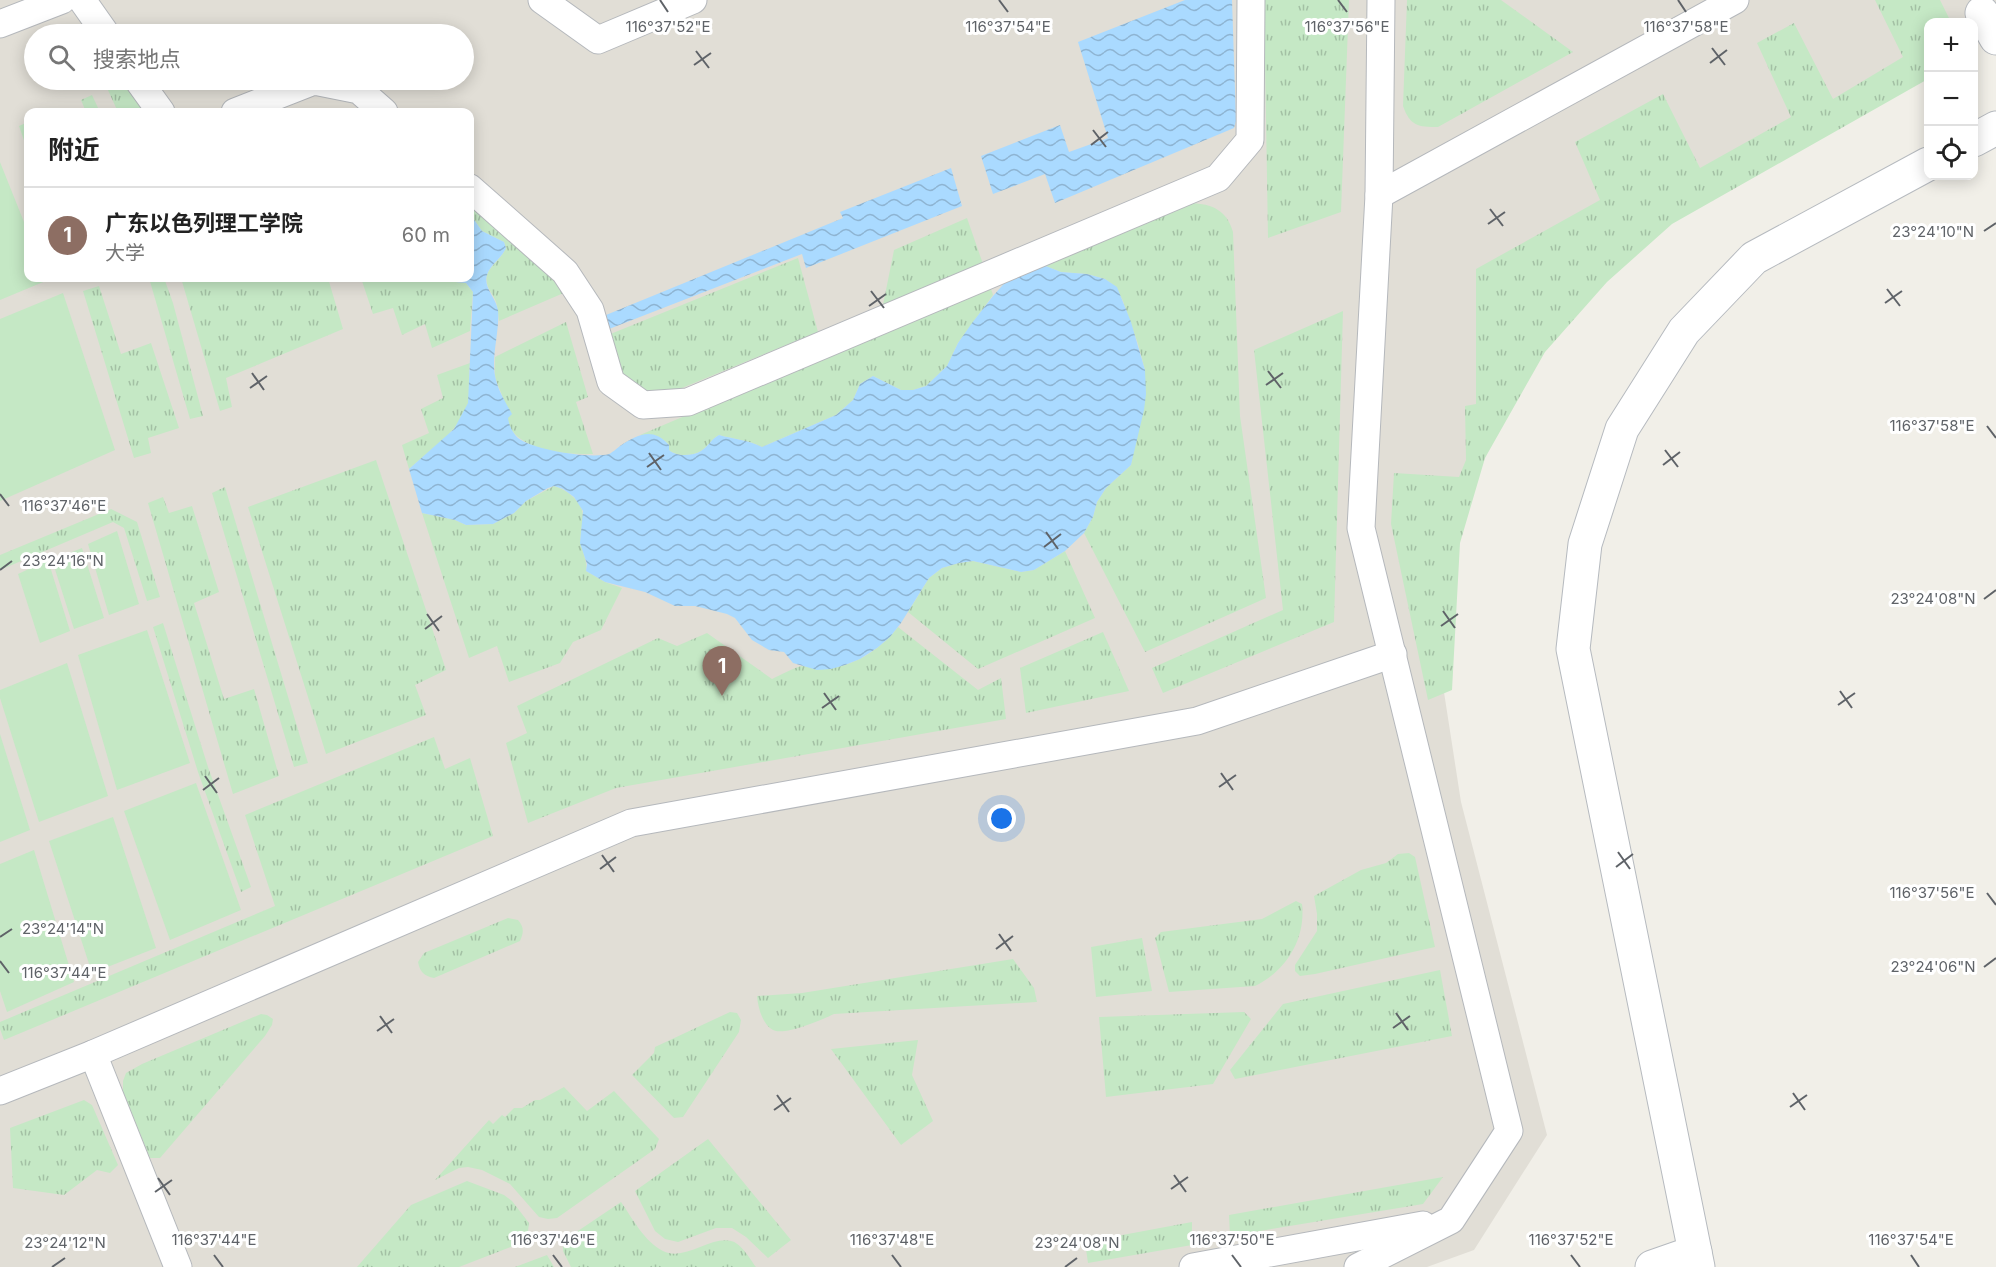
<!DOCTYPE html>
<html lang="zh">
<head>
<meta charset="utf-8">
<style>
	body { margin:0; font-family:Inter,"Noto Sans SC",sans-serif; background:#f2f2f2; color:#222 }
	.controls { position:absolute; right:18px; top:18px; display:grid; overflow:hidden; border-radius:12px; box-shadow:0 3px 15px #0003 }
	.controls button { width:54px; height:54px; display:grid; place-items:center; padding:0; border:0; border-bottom:2px solid #e0e0e0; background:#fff; color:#222; font:30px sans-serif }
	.you { position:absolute; left:1002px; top:819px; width:21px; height:21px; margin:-15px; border:4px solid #fff; border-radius:50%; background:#1a73e8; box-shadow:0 0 0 9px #1a73e833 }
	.badge { display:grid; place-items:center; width:39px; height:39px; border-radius:50%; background:#db2777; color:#fff; font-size:20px; font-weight:700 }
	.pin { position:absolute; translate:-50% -50px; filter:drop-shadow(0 2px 3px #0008) }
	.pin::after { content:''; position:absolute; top:32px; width:21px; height:18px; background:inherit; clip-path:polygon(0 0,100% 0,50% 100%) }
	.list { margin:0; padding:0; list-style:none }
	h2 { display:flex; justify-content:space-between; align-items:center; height:78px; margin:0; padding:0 24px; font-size:26px }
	h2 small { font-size:20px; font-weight:400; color:#767676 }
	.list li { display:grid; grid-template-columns:39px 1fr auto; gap:18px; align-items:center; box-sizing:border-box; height:96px; padding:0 24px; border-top:2px solid #e0e0e0 }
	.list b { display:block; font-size:22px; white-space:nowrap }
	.list p { margin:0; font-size:20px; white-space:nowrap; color:#767676 }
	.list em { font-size:20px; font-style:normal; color:#767676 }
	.icon { flex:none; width:33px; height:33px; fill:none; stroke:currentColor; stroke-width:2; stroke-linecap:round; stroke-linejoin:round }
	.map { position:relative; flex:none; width:1996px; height:1267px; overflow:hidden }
	.search { position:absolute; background:#fff; box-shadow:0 3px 15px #0003; left:24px; top:24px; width:450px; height:66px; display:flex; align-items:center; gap:15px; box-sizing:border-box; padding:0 21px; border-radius:33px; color:#767676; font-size:22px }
	.panel { position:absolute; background:#fff; box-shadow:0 3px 15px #0003; left:24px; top:108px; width:450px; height:174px; border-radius:12px }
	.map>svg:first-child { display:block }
	.education { fill:#e1ded6; fill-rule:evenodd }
	.grass { fill:url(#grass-tufts) }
	.garden { fill:#c5e8c5 }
	.water { fill:url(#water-waves) }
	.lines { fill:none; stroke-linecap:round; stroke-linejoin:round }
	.street-casing { stroke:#b5b8bc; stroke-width:29 }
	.secondary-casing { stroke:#b6babf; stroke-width:35 }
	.street { stroke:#fff; stroke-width:27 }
	.secondary { stroke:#fff; stroke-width:33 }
	.ticks { fill:none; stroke:#5f6368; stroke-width:2 }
	.ticks-label { font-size:15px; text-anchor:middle; fill:#5f6368; stroke:#fff; stroke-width:6; stroke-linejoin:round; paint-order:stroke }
</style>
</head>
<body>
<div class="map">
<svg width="1996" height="1267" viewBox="0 0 1996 1267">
	<defs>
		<pattern id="grass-tufts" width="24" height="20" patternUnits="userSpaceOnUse" patternTransform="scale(1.5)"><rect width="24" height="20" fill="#c5e8c5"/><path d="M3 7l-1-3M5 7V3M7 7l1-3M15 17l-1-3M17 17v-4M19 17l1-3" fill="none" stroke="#a3c0a4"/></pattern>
		<pattern id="water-waves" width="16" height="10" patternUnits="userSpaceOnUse" patternTransform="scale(1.5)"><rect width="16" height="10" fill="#aadaff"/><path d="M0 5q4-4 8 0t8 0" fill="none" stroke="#8eb4d2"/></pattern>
	</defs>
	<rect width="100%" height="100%" fill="#f1efe8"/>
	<path class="education" d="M0 0H1996V5L1966 22H1928V68L1661 218 1503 395 1428 589 1461 802 1547 1135 1474 1250 1427 1267H0ZM34 34H464V80H34ZM28 112H470V278H28Z"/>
	<g class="grass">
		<polygon points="1264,0 1349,0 1341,212 1268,238"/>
		<path d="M1407 0H1501L1573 52 1438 127C1418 127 1410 126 1403 106Z"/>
		<polygon points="1875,0 1940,0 1951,22 1928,22 1928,79 1672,224 1607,282 1545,352 1485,458 1460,543 1452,690 1428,700 1391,524 1394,473 1459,477 1466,460 1465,406 1476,404 1476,269 1600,200 1575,142 1663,94 1700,168 1791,117 1757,43 1794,23 1833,99 1903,57"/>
		<polygon points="122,80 147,112 118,112 107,88"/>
		<polygon points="92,95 100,112 86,112 81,100"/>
		<polygon points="28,122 28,152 19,126"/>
		<path d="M470 201 511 237 566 292 499 321C498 314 498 308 496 302 493 293 484 286 487 275 489 267 501 259 506 248L504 242 482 231 470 214Z"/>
		<path d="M1191 203C1212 204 1227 210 1233 232L1240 416 1266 598 1145 652 1084 533 1093 517 1097 502 1106 488 1131 465 1145 370 1138 344 1123 301 1116 287 1105 279 1087 274 1061 272 1043 265Z"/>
		<polygon points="967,218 983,264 883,305 894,250"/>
		<polygon points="798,258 818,332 677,390 645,392 622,377 608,335"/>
		<polygon points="149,278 164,278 173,303 203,416 190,419"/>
		<polygon points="181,278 328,278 343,329 226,378 232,407 220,411"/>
		<polygon points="361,278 414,278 466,283 473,292 470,331 432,348 425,324 402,335 393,308 373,314"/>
		<polygon points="99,286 121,354 151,343 179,428 148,438 151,453 134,458 83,291"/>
		<path d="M990 286 993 295 958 343 947 366 926 386 913 390H901L873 376 860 384 853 400 836 415 762 447C749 440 733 439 719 435 711 439 709 446 701 451 693 456 676 457 669 450V445C660 435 653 434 640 435Z"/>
		<polygon points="1343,311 1334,622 1163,693 1152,668 1283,610 1254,350"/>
		<path d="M566 322 588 397 576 402 593 454C570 455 519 451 509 425 506 417 505 406 503 398 501 392 498 386 496 380 494 373 495 364 495 357Z"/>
		<path d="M470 363C468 374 470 396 468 404 459 432 430 450 409 469L402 445 429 433 421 409 443 398 437 375Z"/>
		<polygon points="376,460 446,670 415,685 426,715 326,754 248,507"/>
		<path d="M554 486C565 489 578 498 582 510 585 520 579 533 581 543 582 553 588 561 586 571L605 582 622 588 601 630 573 642 560 663 509 682 497 646 469 658 422 513 455 520 466 525 493 524 514 513 526 501Z"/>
		<polygon points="225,487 308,763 294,767 212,493"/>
		<polygon points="163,497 169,513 192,506 219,592 194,603 224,699 254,689 279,776 233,794 148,503"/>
		<polygon points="111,509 137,522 160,597 147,601 124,528 113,522 0,570 0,555"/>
		<polygon points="1065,551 1095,618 978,669 908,612 929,578 942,568 959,563 973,561 1021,572 1034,570"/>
		<polygon points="163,623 208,767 251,887 241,892 198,772 153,627"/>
		<path d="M898 627 978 690 1001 678 1006 719 616 788 528 823 506 743 527 733 517 706 658 638 677 646 707 633 772 679C779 676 795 667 802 666 809 666 815 670 821 669 852 668 879 651 898 627Z"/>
		<polygon points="1103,632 1129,691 1026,713 1020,668"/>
		<polygon points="434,737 445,769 470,758 493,836 4,1040 0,1029 0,1022 275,906 245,815"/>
		<polygon points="1409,853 1415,857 1435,947 1315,974 1300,976 1295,971 1295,965 1317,931 1317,914 1314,896 1361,870 1386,863 1398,854"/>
		<path d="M1296 901 1302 904C1306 939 1286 971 1255 986L1169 992 1155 938 1161 932 1262 919Z"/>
		<path d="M508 918 518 920C524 927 524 932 520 941L434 978C424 976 420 972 418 962L424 953Z"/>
		<polygon points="1142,938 1152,991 1096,997 1091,947"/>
		<path d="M1013 959 1034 988 1037 1002 834 1014C822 1020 784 1036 773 1030 762 1024 758 1007 757 996L802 993Z"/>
		<polygon points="1440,970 1452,1036 1235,1079 1230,1070 1283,1004"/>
		<polygon points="730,1012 737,1013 741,1020 739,1032 683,1117 674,1118 632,1075 654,1053 655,1047"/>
		<polygon points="1244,1012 1251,1019 1213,1084 1106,1097 1099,1017"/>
		<polygon points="261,1014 267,1015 273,1019 272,1025 265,1036 160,1158 150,1158 123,1092 123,1081 126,1073 142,1064"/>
		<polygon points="918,1040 912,1075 933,1121 901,1145 831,1049"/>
		<polygon points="564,1087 587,1111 614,1091 659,1139 655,1149 557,1218 548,1219 539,1217 510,1184 482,1170 468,1167 459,1168 435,1180 489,1120 493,1124 502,1115 505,1117 514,1108 522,1108 535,1100 540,1100"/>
		<polygon points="84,1100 92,1105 118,1165 110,1173 97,1170 64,1195 13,1188 10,1128"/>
		<polygon points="708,1139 791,1240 768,1258 746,1237 732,1228 716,1228 678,1242 665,1239 655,1231 635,1191"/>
		<polygon points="1443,1177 1423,1204 1230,1236 1229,1215"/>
		<polygon points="467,1181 504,1195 512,1201 529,1223 527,1239 521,1243 459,1267 357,1267 411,1205"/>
		<path d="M621 1202C633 1219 644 1241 663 1251 684 1262 710 1236 731 1241 741 1243 750 1259 756 1267H571L563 1251V1241Z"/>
		<polygon points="1192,1222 1192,1245 1088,1263 1085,1242"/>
		<polygon points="547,1255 554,1267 515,1267"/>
	</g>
	<g class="garden">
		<polygon points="0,162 28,232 28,278 47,278 48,280 0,300"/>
		<polygon points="63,293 115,450 0,501 0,319"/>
		<polygon points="117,531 139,604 109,615 88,544"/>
		<polygon points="82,548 104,618 74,629 52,560"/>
		<polygon points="48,560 70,631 40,643 18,574"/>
		<polygon points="147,630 190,763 117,790 78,655"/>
		<polygon points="67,663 108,796 39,822 0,698 0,690"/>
		<polygon points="0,734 30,830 0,842"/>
		<polygon points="196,783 241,910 170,940 124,811"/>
		<polygon points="113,817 156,948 92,973 49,841"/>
		<polygon points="34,850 74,982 7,1012 0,991 0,864"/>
	</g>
	<g class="water">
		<polygon points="1185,0 1232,0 1236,121 1234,128 1055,203 1045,174 993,194 981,156 1060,125 1069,152 1108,138 1078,42"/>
		<polygon points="951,168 962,206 806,268 802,254 609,329 606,315 843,218 840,212"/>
		<path d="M470 214 482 231 504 242 506 248C501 259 490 265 487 275 483 287 496 298 498 310 500 332 490 359 496 380 499 392 506 403 512 414L508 418C509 425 512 432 518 438 533 450 590 459 609 454 612 453 617 448 620 446 638 434 653 427 669 445V450C676 457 693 456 701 451 709 446 711 439 719 435 733 439 749 440 762 447L836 415 853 400 860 384 873 376 901 390H913L926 386 947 366 958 343 972 323 993 296 1009 278 1043 265 1061 272 1087 274 1105 279 1117 287 1131 322 1145 370 1146 394 1144 410 1131 465 1106 488 1097 502 1093 517 1084 533 1065 551 1034 570 1021 572 973 561 959 563 942 568 929 578 901 623 890 637 877 648 860 659 845 665 831 669 817 670 793 663 784 652 769 650 752 640 735 618 727 614 695 606H675L645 592 605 582 586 571 587 564 580 543 583 511 574 497 563 489 554 486 548 488 526 501 514 513 493 524 466 525 455 520 422 513 409 469 454 429 468 403 473 292 466 283 414 278H470Z"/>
	</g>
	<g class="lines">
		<g class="street-casing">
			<g id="street">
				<polyline points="82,0 106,34"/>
				<polyline points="542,0 598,40 693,0"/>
				<polyline points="0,24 62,0"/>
				<polyline points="138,80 161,112"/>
				<polyline points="235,112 314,81 359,90 384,112"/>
				<polyline points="470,188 565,272 590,310 611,382 643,405 688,402 1218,178 1250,140 1251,0"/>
				<polyline points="1379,195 1735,0"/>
				<polyline points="93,1054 178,1267"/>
				<polyline points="0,1091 93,1054 631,823 1197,721 1393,654"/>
				<polyline points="1193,1267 1423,1225"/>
				<polyline points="1358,1267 1451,1220 1509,1131 1361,528 1379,195 1381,0"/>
			</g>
		</g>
		<g class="secondary-casing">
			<g id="secondary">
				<polyline points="1982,13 1996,38"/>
				<polyline points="1974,140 1996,128"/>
				<polyline points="1652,1267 1695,1252"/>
				<polyline points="1698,1267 1573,649 1585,544 1622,429 1684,331 1754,258 1928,164"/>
			</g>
		</g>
		<use href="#street" class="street"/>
		<use href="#secondary" class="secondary"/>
	</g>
	<path class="ticks" d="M660 0 668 12M999 0 1008 12M1338 0 1347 12M1678 0 1686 12M1712 48 1725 65M696 51 709 68M1710 63 1727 50M694 65 711 53M1093 130 1106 147M1091 145 1108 132M1490 209 1503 226M1488 224 1505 212M1984 231 1996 223M1887 289 1900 306M871 291 884 308M1885 303 1902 291M869 306 886 294M1268 371 1281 388M252 373 264 390M1266 385 1283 373M250 388 267 376M1987 426 1996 438M1665 450 1678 467M649 453 661 470M1663 465 1680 452M647 467 664 455M0 494 9 506M1046 532 1058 549M1044 547 1061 534M0 570 12 561M1984 599 1996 590M1443 611 1455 628M427 614 439 631M1441 626 1458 614M425 629 442 616M1840 691 1852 708M824 693 836 710M1838 705 1855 693M822 708 839 696M1221 773 1233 790M205 776 217 793M1219 787 1236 775M203 790 219 778M1618 852 1630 869M602 855 614 872M1616 867 1633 854M600 869 616 857M1987 893 1996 905M999 934 1011 951M0 937 12 929M996 949 1013 936M0 961 9 973M1984 967 1996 958M1396 1013 1408 1030M380 1016 392 1033M1393 1028 1410 1016M377 1031 394 1019M1793 1093 1805 1110M777 1095 789 1112M1790 1107 1807 1095M774 1110 791 1098M1174 1175 1186 1192M158 1178 170 1195M1171 1189 1188 1177M155 1192 172 1180M214 1255 223 1267M553 1255 562 1267M892 1255 901 1267M1232 1255 1241 1267M1571 1255 1580 1267M1911 1255 1919 1267M52 1267 65 1258M1065 1267 1077 1258"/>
	<g class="ticks-label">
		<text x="668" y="32">116°37'52"E</text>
		<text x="1008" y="32">116°37'54"E</text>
		<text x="1347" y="32">116°37'56"E</text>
		<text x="1686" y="32">116°37'58"E</text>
		<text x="1933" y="237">23°24'10"N</text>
		<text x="1932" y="431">116°37'58"E</text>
		<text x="64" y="511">116°37'46"E</text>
		<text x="63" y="566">23°24'16"N</text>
		<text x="1933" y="604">23°24'08"N</text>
		<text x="1932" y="898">116°37'56"E</text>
		<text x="63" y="934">23°24'14"N</text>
		<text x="1933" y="972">23°24'06"N</text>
		<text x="64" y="978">116°37'44"E</text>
		<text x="214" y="1245">116°37'44"E</text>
		<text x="553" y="1245">116°37'46"E</text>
		<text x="892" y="1245">116°37'48"E</text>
		<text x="1232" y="1245">116°37'50"E</text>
		<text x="1571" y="1245">116°37'52"E</text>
		<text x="1911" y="1245">116°37'54"E</text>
		<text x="65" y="1248">23°24'12"N</text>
		<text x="1077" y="1248">23°24'08"N</text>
	</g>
</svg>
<div class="controls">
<button>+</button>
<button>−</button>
<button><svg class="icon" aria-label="locate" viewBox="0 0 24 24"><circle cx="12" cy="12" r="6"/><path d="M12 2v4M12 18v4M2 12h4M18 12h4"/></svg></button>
</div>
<div class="you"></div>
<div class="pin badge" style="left:722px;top:696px;background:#8d6e63">1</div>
<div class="search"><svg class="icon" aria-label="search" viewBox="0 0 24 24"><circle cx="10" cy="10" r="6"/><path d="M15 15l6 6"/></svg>搜索地点</div>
<section class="panel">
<h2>附近<small></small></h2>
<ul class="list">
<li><span class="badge" style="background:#8d6e63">1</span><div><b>广东以色列理工学院</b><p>大学</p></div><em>60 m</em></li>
</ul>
</section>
</div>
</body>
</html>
